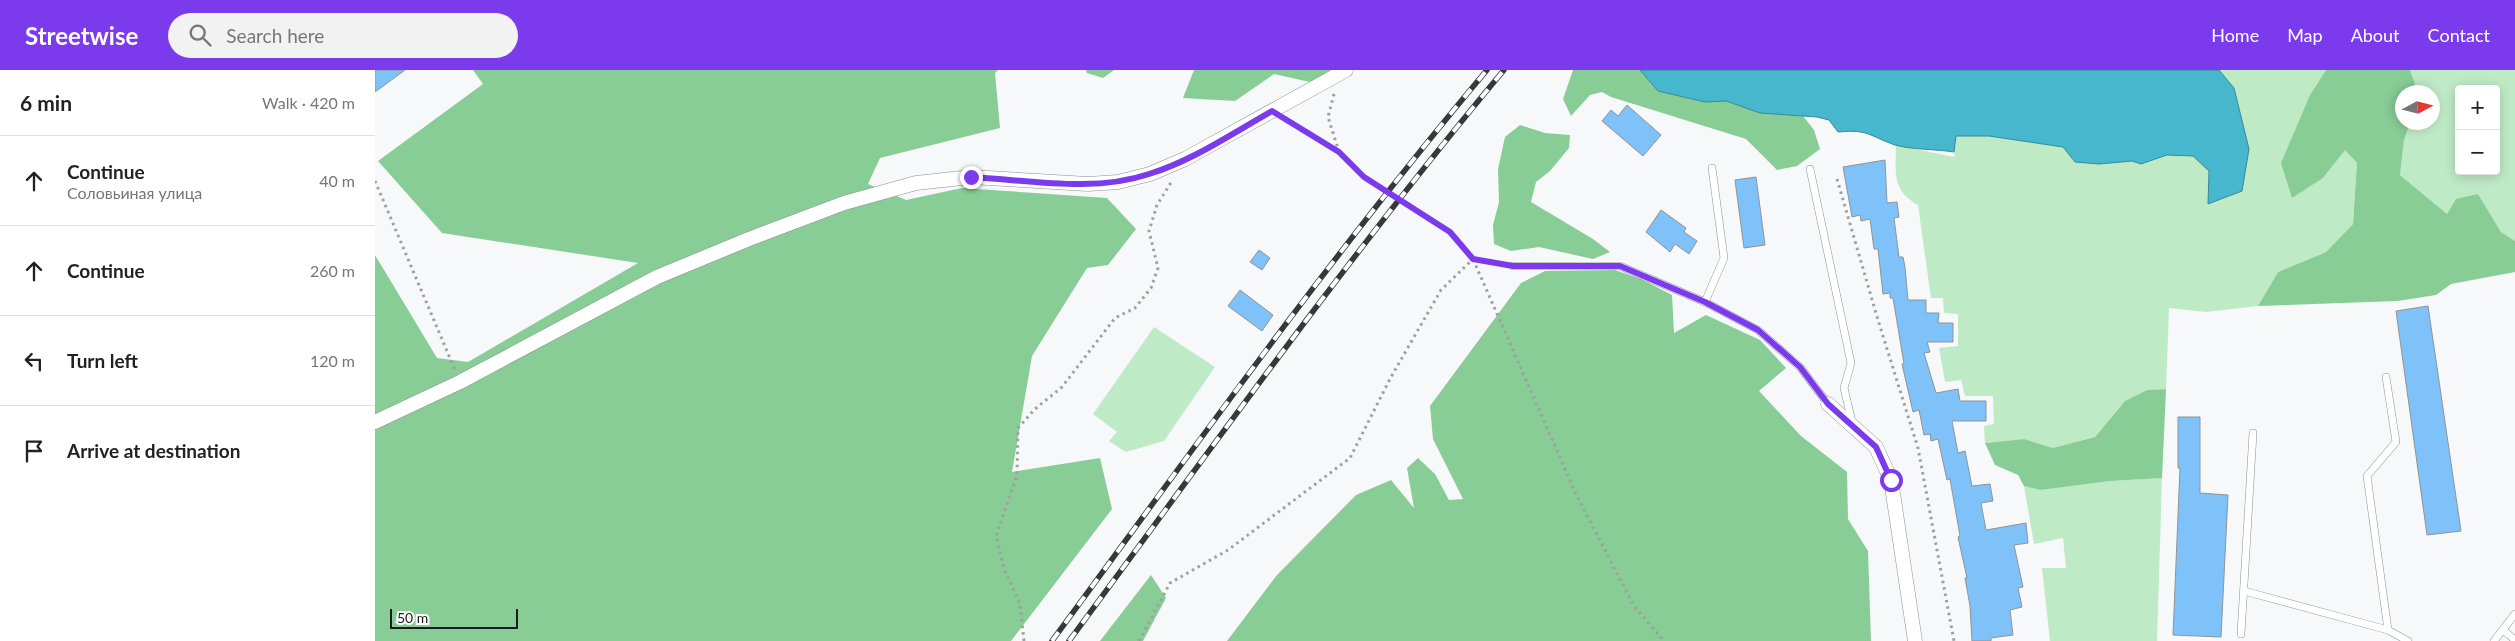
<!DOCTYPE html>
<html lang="en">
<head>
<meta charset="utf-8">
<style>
	body { margin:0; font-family:Lato,sans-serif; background:#f2f2f2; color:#222 }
	.controls { position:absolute; right:15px; top:15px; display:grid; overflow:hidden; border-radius:5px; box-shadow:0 2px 12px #0003 }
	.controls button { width:45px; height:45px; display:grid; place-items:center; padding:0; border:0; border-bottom:1px solid #e0e0e0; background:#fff; color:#222; font:25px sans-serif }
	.compass { position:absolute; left:2020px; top:15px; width:45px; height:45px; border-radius:50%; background:#fff; box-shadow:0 2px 12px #0003; rotate:83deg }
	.scale { position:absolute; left:15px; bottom:12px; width:128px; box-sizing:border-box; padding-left:5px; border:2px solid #1c1c1d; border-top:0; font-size:14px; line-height:18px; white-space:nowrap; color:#1c1c1d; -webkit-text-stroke:4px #fff; paint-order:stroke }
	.stop { position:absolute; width:15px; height:15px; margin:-11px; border:4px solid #7c3aed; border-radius:50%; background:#fff }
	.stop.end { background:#7c3aed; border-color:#fff; box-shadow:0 1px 5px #0008 }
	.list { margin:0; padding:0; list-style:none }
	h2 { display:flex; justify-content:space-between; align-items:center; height:65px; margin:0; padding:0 20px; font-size:21px }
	h2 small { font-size:16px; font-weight:400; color:#767676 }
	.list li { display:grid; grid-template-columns:32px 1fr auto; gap:15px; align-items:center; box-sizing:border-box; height:90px; padding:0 20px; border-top:1px solid #e0e0e0 }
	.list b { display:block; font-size:19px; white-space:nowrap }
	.list p { margin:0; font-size:16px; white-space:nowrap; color:#767676 }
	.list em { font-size:16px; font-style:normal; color:#767676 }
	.icon { flex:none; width:28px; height:28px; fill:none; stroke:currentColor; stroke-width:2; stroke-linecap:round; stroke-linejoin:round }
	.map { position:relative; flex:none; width:2140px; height:571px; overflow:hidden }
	header { display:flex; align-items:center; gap:30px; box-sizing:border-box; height:70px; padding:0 25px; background:#7c3aed; color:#fff }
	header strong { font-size:24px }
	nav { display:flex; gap:28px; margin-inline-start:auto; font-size:18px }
	.search { width:350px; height:45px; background:#f2f2f2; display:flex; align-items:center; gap:12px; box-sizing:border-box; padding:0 18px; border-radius:28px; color:#767676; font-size:19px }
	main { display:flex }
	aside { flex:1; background:#fff }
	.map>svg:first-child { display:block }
	.green { fill:#bfeac6; fill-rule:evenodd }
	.forest { fill:#88cd96 }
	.water { fill:#46b7cc; stroke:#398898 }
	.building { fill:#7ec2f9; stroke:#919394 }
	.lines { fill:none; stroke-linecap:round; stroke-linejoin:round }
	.service-casing { stroke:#8e9091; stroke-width:8 }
	.minor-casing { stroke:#8e9091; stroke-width:15 }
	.path { stroke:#9e9fa1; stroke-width:3; stroke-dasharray:2.5 4; stroke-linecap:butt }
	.service { stroke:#fff; stroke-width:7 }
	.minor { stroke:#fff; stroke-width:14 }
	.rail-casing { stroke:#373839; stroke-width:5.5 }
	.rail { stroke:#fff; stroke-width:4; stroke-dasharray:11; stroke-linecap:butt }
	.route { stroke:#7c3aed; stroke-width:6 }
</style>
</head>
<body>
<header>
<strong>Streetwise</strong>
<div class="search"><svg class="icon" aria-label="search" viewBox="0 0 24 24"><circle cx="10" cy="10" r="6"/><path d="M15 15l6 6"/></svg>Search here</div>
<nav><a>Home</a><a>Map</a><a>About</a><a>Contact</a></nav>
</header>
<main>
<aside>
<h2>6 min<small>Walk · 420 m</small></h2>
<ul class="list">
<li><svg class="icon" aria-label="ahead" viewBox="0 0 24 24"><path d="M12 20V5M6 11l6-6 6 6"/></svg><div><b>Continue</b><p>Соловьиная улица</p></div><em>40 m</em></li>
<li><svg class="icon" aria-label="ahead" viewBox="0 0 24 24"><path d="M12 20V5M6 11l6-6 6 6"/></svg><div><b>Continue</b></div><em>260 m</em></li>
<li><svg class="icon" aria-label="left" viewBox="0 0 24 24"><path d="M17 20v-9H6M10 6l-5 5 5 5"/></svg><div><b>Turn left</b></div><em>120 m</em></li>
<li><svg class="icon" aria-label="arrive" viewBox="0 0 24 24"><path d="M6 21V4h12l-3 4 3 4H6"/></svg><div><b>Arrive at destination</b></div></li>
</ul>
</aside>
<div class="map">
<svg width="2140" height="571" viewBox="0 0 2140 571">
	<rect width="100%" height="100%" fill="#f6f8fa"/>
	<g class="green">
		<path d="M1844 0H1951L1935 25 1948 108 1970 79 1982 93 1978 154 1951 182 1903 202 1883 236 1831 242 1794 238 1791 319 1772 320 1750 331 1720 367 1678 378 1649 369 1610 373 1609 356 1619 354 1618 326H1590L1586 310 1570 312 1564 278 1583 276V244L1569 243 1568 228H1556L1543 135C1516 120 1521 102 1521 75L1579 87 1581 66H1614L1688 77 1700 92 1724 94 1757 91 1766 94 1792 85 1818 86 1834 101V134L1859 18Z"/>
		<path d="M2035 0H2140V171L2126 162 2103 124 2072 144 2025 105 2029 70 2035 53 2058 52V22H2043ZM2084 19H2121V101H2084Z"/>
		<polygon points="779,257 840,297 789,371 751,382 734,371 742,362 718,344"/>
		<polygon points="1787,408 1782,571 1675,571 1667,498 1691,498 1688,468 1659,474 1649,416 1665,420 1736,411"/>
	</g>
	<g class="forest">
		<polygon points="98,0 623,0 620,3 625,58 505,88 493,114 531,130 587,118 732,128 761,159 733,195 712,198 657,286 637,402 725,388 737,439 636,571 0,571 0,185 62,288 93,292 263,193 67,163 3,91 108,14"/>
		<polygon points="711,0 739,0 728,8 712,3"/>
		<polygon points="819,0 961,0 944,14 899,4 860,31 808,28"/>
		<polygon points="1198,0 1265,0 1283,21 1330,32 1351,31 1385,43 1428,46 1439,60 1445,79 1422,96 1402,100 1371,69 1236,27 1227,22 1215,25 1196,46 1188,29"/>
		<polygon points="1951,0 2035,0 2043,22 2028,22 2028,52 2035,53 2029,70 2025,105 2072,144 2081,129 2103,124 2126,162 2140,171 2140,202 2076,214 2061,225 2023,231 1883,236 1903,202 1951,182 1978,154 1982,93 1970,80 1948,108 1917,128 1906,93 1935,25"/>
		<polygon points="1145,55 1170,63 1195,65 1194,78 1175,101 1161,112 1156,132 1218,169 1235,182 1218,189 1164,177 1136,181 1119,174 1118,155 1124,132 1123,99 1130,67"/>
		<polygon points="1240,200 1266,209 1297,225 1299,263 1331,245 1385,270 1411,298 1384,321 1426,366 1472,402 1473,449 1493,481 1496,571 852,571 902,505 981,425 1016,410 1039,438 1032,398 1043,388 1060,404 1074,430 1088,429 1058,369 1055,336 1146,213 1170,201"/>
		<polygon points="1791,319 1787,408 1736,411 1665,420 1649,416 1643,405 1620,395 1610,373 1649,369 1678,378 1720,367 1750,331 1772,320"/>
		<polygon points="776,505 791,528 768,571 725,571"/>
	</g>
	<path class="water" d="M1265 0H1844L1859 18 1874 79 1867 121 1833 134 1834 101 1818 86 1792 85 1766 94 1757 91 1724 94 1700 92 1688 77 1614 66H1581L1579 82C1561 79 1538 80 1520 75 1494 66 1494 59 1463 62L1454 50 1442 47 1385 43 1351 31 1330 32 1283 21Z"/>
	<g class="building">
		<polygon points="0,0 30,0 0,22"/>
		<polygon points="1252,35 1286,65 1268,86 1227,51 1236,40 1243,46"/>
		<polygon points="1510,90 1512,133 1522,132 1524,147 1519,148 1524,187 1528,187 1530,197 1533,230 1551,230 1551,243 1564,243 1563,253 1578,253 1578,272 1552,272 1555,282 1549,283 1561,323 1583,319 1585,331 1611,331 1611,351 1577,351 1583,383 1590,381 1597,416 1615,414 1618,431 1606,433 1611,460 1651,453 1653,473 1639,475 1648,517 1643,518 1647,537 1635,540 1638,565 1616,568 1616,571 1597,571 1595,536 1590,508 1592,508 1583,467 1585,466 1575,409 1572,410 1563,369 1556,371 1555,364 1549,365 1544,340 1538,342 1527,294 1529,294 1518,228 1515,228 1515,223 1508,224 1503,179 1499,179 1495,149 1486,151 1485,145 1477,147 1468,97"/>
		<polygon points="1381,107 1390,175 1369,178 1360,110"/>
		<polygon points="1286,140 1311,158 1309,162 1322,171 1314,184 1300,174 1295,182 1271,162"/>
		<polygon points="884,180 895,188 887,200 875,192"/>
		<polygon points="865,220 898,245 887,261 853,236"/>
		<polygon points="2053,236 2086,461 2052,465 2021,241"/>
		<polygon points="1803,347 1825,347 1825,423 1853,425 1846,567 1798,565 1805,398 1803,398"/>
	</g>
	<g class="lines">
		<g class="service-casing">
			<g id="service">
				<polyline points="1435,99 1476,293 1469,318 1477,352"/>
				<polyline points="1138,196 1245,196 1330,232 1383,260 1425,297 1453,334"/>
				<polyline points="1330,232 1349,188 1337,98"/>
				<polyline points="2011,307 2021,372 1992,406 2013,560"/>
				<polyline points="1869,521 2013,560 2033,571"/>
				<polyline points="2128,560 2140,570"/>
				<polyline points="1866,564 1878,363"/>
				<polyline points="2119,571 2140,544"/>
			</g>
		</g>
		<g class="minor-casing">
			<g id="minor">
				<polyline points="1453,334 1501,377 1516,410 1540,571"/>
				<polyline points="0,352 85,312 282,207 374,169 469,133 541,113 596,107 713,114 743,112 775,104 810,89 971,0"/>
			</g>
		</g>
		<g class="path">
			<polyline points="959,24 953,47 964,82 989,107 1075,162 1098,189 1200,422 1259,536 1289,571"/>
			<polyline points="911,50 964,82"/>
			<polyline points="1462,109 1503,250 1543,378 1579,571"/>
			<polyline points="0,111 80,300"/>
			<polyline points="649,571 645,534 629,499 621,466 642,405 643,358 660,339 687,317 740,248 760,238 776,218 783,198 774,161 782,135 797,111"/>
			<polyline points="764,571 795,513 853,480 975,388 1016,307 1066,220 1098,189 1129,194"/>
		</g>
		<use href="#service" class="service"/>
		<use href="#minor" class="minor"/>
		<g class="rail-casing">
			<g id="rail">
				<path d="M677 571C819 378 958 183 1112 0"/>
				<path d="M694 571C836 379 975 184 1129 0"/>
			</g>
		</g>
		<use href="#rail" class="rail"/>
	</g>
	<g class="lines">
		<path class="route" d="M596 107C654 110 718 123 774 104 817 91 858 63 897 41L964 82 989 107 1075 162 1098 189 1138 196H1245L1330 232 1383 260 1425 297 1453 334 1501 377 1516 410"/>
	</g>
</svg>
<div class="controls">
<button>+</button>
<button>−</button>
</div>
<svg class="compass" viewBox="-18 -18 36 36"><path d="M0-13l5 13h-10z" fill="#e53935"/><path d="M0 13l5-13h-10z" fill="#767676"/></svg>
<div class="scale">50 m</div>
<div class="stop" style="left:1516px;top:410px"></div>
<div class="stop end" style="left:596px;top:107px"></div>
</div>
</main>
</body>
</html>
